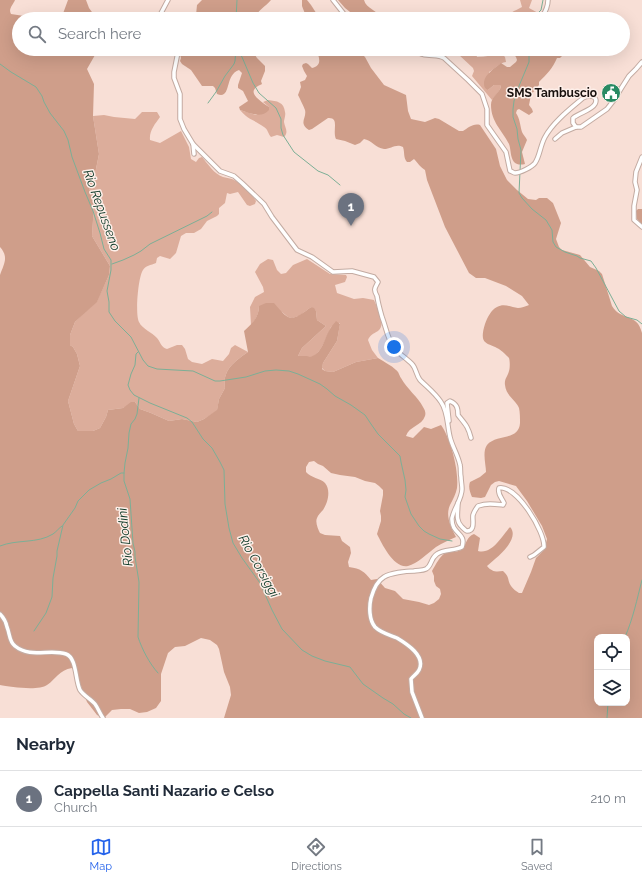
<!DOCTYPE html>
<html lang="en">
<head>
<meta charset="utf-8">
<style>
	body { margin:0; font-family:Raleway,sans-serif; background:#f2f2f3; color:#1f2937 }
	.controls { position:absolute; right:12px; bottom:12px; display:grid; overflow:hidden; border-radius:8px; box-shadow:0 4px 16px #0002 }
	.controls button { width:36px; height:36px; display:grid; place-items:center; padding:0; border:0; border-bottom:1px solid #e0e1e3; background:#fff; color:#1f2937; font:20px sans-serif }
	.you { position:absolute; left:394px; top:347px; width:14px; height:14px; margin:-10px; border:3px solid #fff; border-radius:50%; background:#1a73e8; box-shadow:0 0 0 6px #1a73e833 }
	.badge { display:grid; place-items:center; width:26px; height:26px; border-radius:50%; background:#2563eb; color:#fff; font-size:13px; font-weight:700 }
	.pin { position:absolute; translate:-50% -33px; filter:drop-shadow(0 1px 2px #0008) }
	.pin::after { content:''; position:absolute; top:21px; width:14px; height:12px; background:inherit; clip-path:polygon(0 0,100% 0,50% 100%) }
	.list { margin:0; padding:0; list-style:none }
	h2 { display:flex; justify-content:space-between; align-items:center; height:52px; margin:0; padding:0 16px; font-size:17px }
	h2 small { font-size:13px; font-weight:400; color:#747a83 }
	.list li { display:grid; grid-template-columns:26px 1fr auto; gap:12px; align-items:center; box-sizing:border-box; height:56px; padding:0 16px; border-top:1px solid #e0e1e3 }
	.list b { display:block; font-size:15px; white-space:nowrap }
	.list p { margin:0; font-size:13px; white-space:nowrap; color:#747a83 }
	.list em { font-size:13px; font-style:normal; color:#747a83 }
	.icon { flex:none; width:22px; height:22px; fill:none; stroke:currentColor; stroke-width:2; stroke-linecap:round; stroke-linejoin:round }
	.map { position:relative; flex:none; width:642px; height:718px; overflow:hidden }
	.search { position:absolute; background:#fff; box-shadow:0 4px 16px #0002; left:12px; right:12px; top:12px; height:44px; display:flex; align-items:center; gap:10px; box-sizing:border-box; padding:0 14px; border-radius:22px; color:#747a83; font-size:15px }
	.sheet { height:108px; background:#fff }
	nav { display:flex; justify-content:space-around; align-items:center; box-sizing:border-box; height:56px; border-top:1px solid #e0e1e3; background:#fff; font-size:11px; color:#747a83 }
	nav a { display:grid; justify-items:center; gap:2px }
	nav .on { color:#2563eb }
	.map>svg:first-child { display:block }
	.green { fill:#dcad9b }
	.forest { fill:#cf9e8a; fill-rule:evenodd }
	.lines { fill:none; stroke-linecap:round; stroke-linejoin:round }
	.stream { stroke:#7caf96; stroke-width:1 }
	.minor-casing { stroke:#c3aba2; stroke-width:5.5 }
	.minor { stroke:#fff; stroke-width:3.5 }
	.labels { text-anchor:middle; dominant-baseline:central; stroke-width:3; stroke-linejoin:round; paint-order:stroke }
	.poi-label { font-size:12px; font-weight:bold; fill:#19110e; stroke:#feefe9; text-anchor:end }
	.water-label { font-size:13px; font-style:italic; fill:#0a3624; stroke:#feefe9 }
</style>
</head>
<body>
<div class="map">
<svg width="642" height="718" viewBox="0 0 642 718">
	<rect width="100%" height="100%" fill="#f8dfd6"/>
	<g class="green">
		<path d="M520 0H532L529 8 540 14 534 19H502L504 12 511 13C515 10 519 9 522 7Z"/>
		<path d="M458 49H476L475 50 477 57C485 57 494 55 501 53L505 57 506 62C499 63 495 69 489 72L488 90 494 85H500L501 87 499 91 492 100 472 76 474 71 473 68 458 54Z"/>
		<path d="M268 100C277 101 284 102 285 112 286 115 284 119 284 122 285 128 289 132 284 137L277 135 271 137C268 134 268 129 264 127 255 120 248 120 240 110L256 115 269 107 263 102Z"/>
		<path d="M142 112H157L160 117C155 124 149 131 150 140L160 143 181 131 189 147 191 159 196 162 199 158 202 157C208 164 214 174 223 177 226 178 229 178 232 179 243 184 250 192 256 201L255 204 250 206 247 205 238 192 230 194 227 193 225 203 219 208V214L217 216 207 221 201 229 194 233H186L181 236 176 253 170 259 160 256 157 258 156 263C151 265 145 266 143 270 138 277 135 315 139 322 142 329 152 332 157 338 161 343 161 347 167 349L177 345H182L185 349 188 359 192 362 202 364 212 359 223 361 229 354 231 348 235 345 248 352C235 361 222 370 225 388L219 399 217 411 204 419 197 422 182 419 169 421 151 413 140 409 135 402 123 408 108 410 106 417 100 428 93 431H78L74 424 68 401 80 366 77 354 73 347 70 345V335L75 322 97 301 109 275 110 266 92 236 94 204 89 188 95 174 99 154 93 116 104 115 114 117 135 119Z"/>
		<path d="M268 259 273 260 277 270 281 274 286 273 293 265 307 259 330 274 346 275 347 277 345 282 335 285 337 293 354 299 363 298 374 300C377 308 387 324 378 331 373 334 370 335 368 340L372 350 378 358 356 362 333 372 325 371 322 368 323 363 337 341 340 323 331 327C327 335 321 355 311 357 307 358 302 357 298 356L302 348 326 326 317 320 316 311 311 307 299 316 292 318 288 317 282 312 259 306C259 314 256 319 251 325L250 307 255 297 264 292 263 287 255 272 260 264Z"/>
	</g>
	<g class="forest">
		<path d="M0 0H15C13 5 8 9 11 14L24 16 34 15 46 19 49 18 53 19H19V49H101L95 55 87 69 94 84 93 116 99 154 95 174 89 188 94 204 92 236 110 266 109 275 97 302 75 322 70 335V345L73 347 77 354 80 366 68 401 74 424 78 431H93L100 428 106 417 108 410 123 408 131 402H135L140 409 151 413 169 421 182 419 197 422 204 419 217 410 219 399 225 388C222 370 235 361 248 352L244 331C252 324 259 317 259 306L266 303H274C290 322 291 322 311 307L314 308 316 311 317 320 326 326 302 348 298 356H307L310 357C324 353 324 336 332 326 333 324 335 323 336 321L340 324 337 341 323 363 322 369 325 371 333 372 356 362 378 358C384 362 391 365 396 370 399 372 399 375 401 378 407 389 418 397 423 407 425 410 426 413 425 416 422 426 409 426 406 436L413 438 424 427 431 429 441 425C451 439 459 471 457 488 456 494 453 499 450 505 445 516 451 527 456 537 449 540 442 543 436 547 428 553 417 564 408 566 394 569 382 544 377 534L381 521V516L380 511 383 495V490L379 486 375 483 365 481 355 477 340 475 331 473 323 466 318 464 314 461 309 462 306 467V472C311 478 320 478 325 483 331 490 328 503 323 510 321 512 318 515 317 518 315 522 318 529 320 533L325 535 340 536 342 541 350 547 351 553 348 562 349 567C361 569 364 571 371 580L377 579 385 588 395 591 403 599 419 602 429 605 434 603 439 599 441 594 440 589 436 586 434 581V576L432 571C435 566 441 554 446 553 451 551 458 553 462 549 467 544 466 537 474 534L480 538 478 551C492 555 502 536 510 527 521 539 496 558 487 566 492 572 496 572 503 571 510 577 507 580 511 586 513 589 516 591 519 593H522L531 572 536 558 544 550 547 539 542 526 527 501 516 486 499 481 495 482 491 485 485 497 481 498 472 497C470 492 468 487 470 482L480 477 486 472C486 465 482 452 487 445 496 434 519 441 520 423 520 419 520 412 519 408 516 400 506 396 505 385 504 379 508 376 509 371 510 368 510 361 509 358 508 357 506 355 505 354 492 340 477 350 485 324 487 318 491 310 497 307 504 303 510 307 518 308 521 308 526 306 529 305L522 296 506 286 485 278H476L469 273 445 227 427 180 425 170C420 167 418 163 414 159L410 162H407C403 157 405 153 403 147 396 143 391 149 384 149 376 148 371 140 364 139L360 143 355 145 345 141 336 139C332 131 340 117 328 118L312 129 309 130C298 123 307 118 305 110 303 105 300 99 298 95L301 87 300 82 305 80 307 76 304 71 302 66 303 64 306 63 308 64 312 68C323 65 319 57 316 49H356L365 57 371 68 384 85 406 95 408 111 411 119 425 122 435 118 439 119 459 131H463C468 128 473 123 480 125L496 149 500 166 507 180 517 190 528 199 536 200 539 198H547L553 203 561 223 556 239 559 247 562 250 580 255 590 267 599 271 602 274 612 306C622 322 637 312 642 333V718H224L231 695 230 687 224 672 219 649 217 645 210 640 201 638 185 646 175 647 168 653 161 674V701L156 708 147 712 139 713 130 709H121L112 710 105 717H101L97 715 87 702 78 678 75 671 72 668C59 670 56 679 47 685 39 691 10 687 0 685V275C4 264 9 257 0 247ZM597 637H627V703H597Z"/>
		<polygon points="68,0 86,0 89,8 97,19 61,19"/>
		<path d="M202 0H271C266 6 257 11 254 19H195L196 15 197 5Z"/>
		<polygon points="302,0 307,0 311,5 320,19 307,19 302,6"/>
		<path d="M338 0H364C366 9 378 10 382 19H359L345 8Z"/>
		<path d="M179 49H251L257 58 265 66V71L261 81 262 84C260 85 255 87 254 90 251 96 265 104 269 107V110C261 119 250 113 240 110L239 107 248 101 243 91 238 88V85L242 73 239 70C224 75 232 100 217 94L215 88 213 86H202L191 70 182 64 180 61 181 58Z"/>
		<path d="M509 49H559V50L563 54 562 56 560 58H557C553 68 546 75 539 82V85L531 95 529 105 532 109 533 112 529 115 519 109 517 110 516 113C520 119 520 125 522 132 523 135 526 137 527 140L522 152 525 164C521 165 517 165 514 162 510 157 511 149 509 144 502 130 491 122 491 105 491 97 498 94 501 87L500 85H494L488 90C484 88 484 86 484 82 485 74 495 68 501 63L507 67H510L516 62 517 60 516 57Z"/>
		<polygon points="638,209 642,209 642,225 637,219 636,211"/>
	</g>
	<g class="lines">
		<g class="stream">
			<polyline points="236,19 237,0"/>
			<polyline points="532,19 541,10 543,0"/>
			<polyline points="527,49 529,55 529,62 519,86 514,101 513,109 513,117 517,129 518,139 521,150 519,193 522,198 532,209 546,220 552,230 553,242 556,247 565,252 577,256 580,258 591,261 596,268 619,311 626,317 637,320 642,324"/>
			<polyline points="237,50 242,57 253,83 259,93 276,108 281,119 281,128 283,135 294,152 318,171 328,175 340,185"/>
			<polyline points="0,64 11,72 36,87 42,96 44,102 50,113 64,131 68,140 72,157 85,192 93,211 100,233 104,249 111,260 111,270 107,291 109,302 109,312 115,321 131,337 143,360 148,366 157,369 193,371 215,381 220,381 246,377 265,371 276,370 289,371 298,374 320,384 327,389 335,396 351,405 365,415 371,424 378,434 400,456 401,462 405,480 406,490 405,497 411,514 419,526 424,531 429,534 440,539 452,541"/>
			<polyline points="208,103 216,92 225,76 234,64 235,61 236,49"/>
			<polyline points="112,264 123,260 134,255 141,251 150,244 207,216 212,212"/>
			<polyline points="138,352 136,354 135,365 131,374 128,385 130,390 134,395 150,403 187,418 192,422 203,439 212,448 220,462 224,470 225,504 229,528 233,543 242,558 260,583 272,610 282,629 302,650 312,656 325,661 350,667 363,684 383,698 393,704 404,714 411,718"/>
			<path d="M139 398 137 414 135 419 131 424 129 433 128 448 125 463 124 473V481L130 499 133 543 135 552V557L139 582 138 637C142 649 149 663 158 673"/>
			<path d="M0 546C17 539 37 544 53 534 56 532 59 528 62 526"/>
			<polyline points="34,631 46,613 52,597 53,578 57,556 57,551 63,525 75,508 78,501 89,490 101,483 111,479 121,473 124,473"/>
			<path d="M625 637C633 619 637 599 642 580"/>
			<polyline points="607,718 608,703"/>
		</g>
		<g class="minor-casing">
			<g id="minor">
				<polyline points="333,0 344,14 352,19"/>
				<path d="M542 17C546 11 548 7 548 0"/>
				<polyline points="160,19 160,15 168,0"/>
				<path d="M177 49 178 52 174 72V78L180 94V119L184 129 193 144 220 171 234 176 242 183 264 204 272 217 297 250 312 257 333 272 352 271 374 277 378 282C375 288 373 289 377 296 378 303 380 310 382 317 386 327 387 338 394 348 399 354 406 358 412 364 416 368 416 375 420 380 427 387 435 393 441 402 448 412 447 425 450 437 452 446 458 455 460 465 461 469 460 473 461 477 461 481 462 485 462 489 462 499 454 508 452 518 451 535 467 532 462 547 454 551 444 549 437 554 430 559 432 566 426 569 422 571 418 570 414 571 406 571 390 573 384 577 377 581 373 591 371 598 369 607 369 620 375 627 381 633 390 635 397 638 407 644 426 656 419 670 417 674 413 676 411 679L412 692 422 718"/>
				<path d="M412 49C417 52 421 55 427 55 433 56 439 55 444 58L468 80 482 94 487 109V125L506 152 510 171C512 171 513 173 515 173 520 173 532 167 535 163 540 156 540 146 545 137 553 122 570 109 583 98 589 94 599 96 595 104 592 110 579 113 573 118V123L576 127H581L607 109 614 100 622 87 629 76 636 69 642 62"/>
				<polyline points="555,139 562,133 576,127"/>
				<polyline points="193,144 194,154"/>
				<polyline points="642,157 636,172 635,182 637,190 634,206 634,220 642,227"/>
				<path d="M449 421 447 403 450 401C457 404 458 408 458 415 465 424 468 426 471 438"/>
				<path d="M458 503C458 511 455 521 462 527 463 528 466 531 467 531 476 531 472 519 473 515 474 511 476 509 478 506 487 503 494 504 503 505L504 503C502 498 497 494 499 488 517 485 545 532 544 547L534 555 530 557"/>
				<path d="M0 614C3 617 6 622 7 627 10 634 9 642 15 646 31 659 50 648 66 654 77 658 75 680 80 690 84 696 91 699 95 704 98 708 100 714 103 718"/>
			</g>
		</g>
		<use href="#minor" class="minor"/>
	</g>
	<defs>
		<g id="civic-disc" transform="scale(1)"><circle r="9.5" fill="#288a63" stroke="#feefe9"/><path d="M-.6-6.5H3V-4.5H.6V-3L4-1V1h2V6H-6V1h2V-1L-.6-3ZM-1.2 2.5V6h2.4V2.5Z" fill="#fff"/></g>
	</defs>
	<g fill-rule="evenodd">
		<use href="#civic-disc" x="611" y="93"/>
	</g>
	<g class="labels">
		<g class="poi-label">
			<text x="597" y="93">SMS Tambuscio</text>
		</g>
		<g class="water-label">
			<text transform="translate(102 210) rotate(70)">Rio Repusseno</text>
			<text transform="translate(125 537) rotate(-96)">Rio Dodini</text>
			<text transform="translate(259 566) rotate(61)">Rio Corsiggi</text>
		</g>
	</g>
</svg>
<div class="controls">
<button><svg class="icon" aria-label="locate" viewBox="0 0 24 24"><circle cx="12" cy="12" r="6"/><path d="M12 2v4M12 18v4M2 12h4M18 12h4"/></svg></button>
<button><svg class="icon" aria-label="layers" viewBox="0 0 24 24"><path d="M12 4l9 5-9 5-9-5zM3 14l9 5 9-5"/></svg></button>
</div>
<div class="you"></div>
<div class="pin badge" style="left:351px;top:226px;background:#6b7280">1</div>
<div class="search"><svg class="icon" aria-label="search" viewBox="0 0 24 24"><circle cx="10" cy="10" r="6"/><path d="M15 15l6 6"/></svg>Search here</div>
</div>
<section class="sheet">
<h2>Nearby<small></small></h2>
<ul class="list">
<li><span class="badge" style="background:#6b7280">1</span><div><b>Cappella Santi Nazario e Celso</b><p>Church</p></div><em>210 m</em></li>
</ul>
</section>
<nav>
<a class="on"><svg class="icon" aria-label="map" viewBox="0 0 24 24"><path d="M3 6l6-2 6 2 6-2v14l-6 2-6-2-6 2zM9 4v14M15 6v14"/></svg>Map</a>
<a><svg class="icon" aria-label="directions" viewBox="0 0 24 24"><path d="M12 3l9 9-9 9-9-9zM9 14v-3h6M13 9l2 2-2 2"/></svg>Directions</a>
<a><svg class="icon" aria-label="saved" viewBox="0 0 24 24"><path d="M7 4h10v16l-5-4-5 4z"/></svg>Saved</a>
</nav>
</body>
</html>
